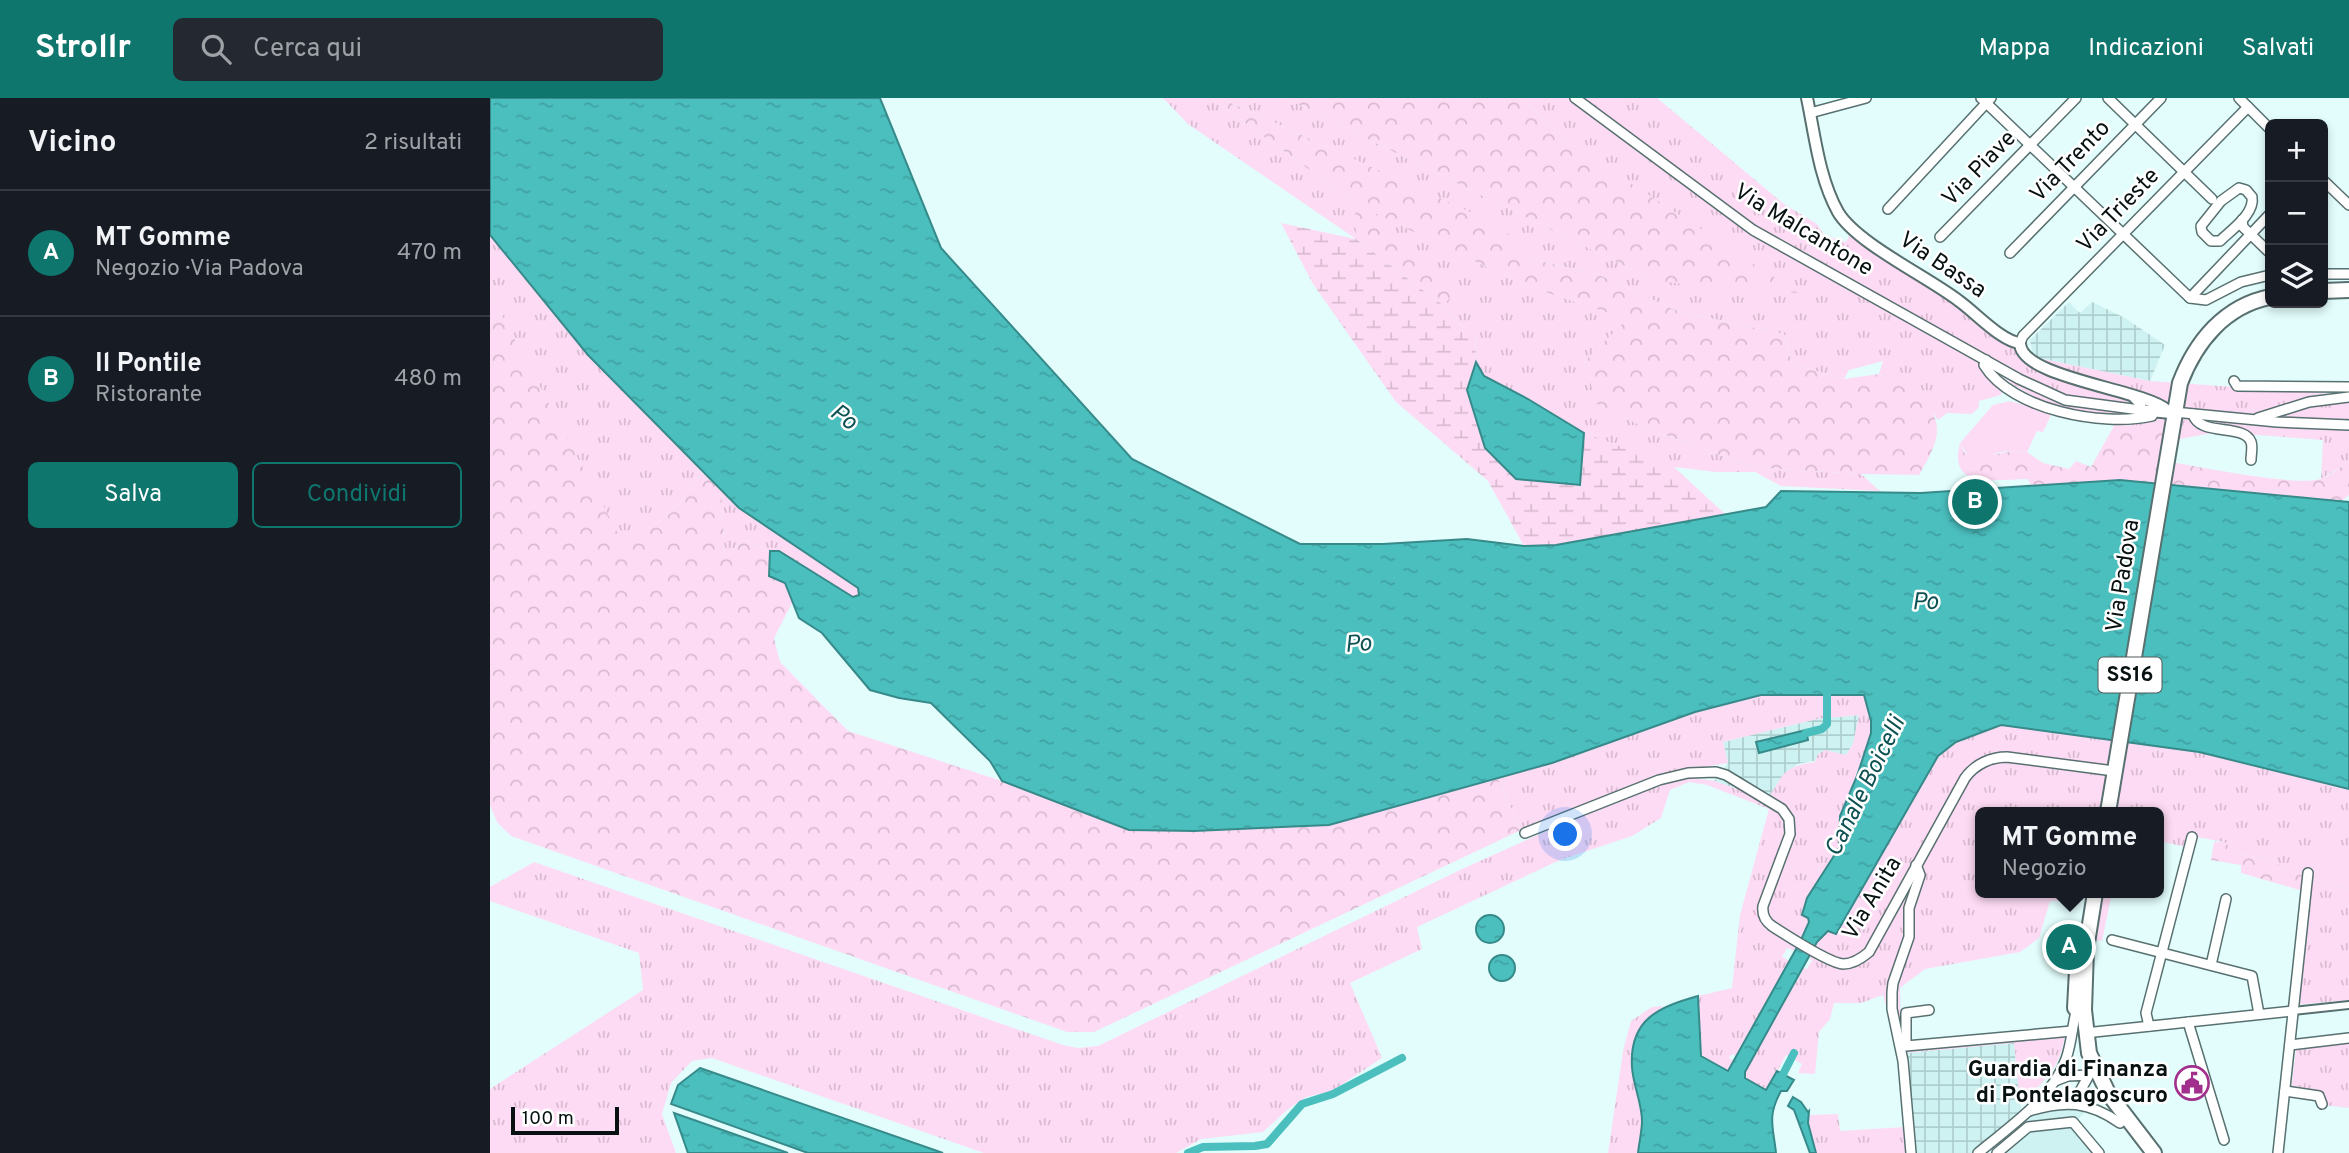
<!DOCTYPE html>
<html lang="it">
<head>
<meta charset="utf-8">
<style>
	body { margin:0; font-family:Overpass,sans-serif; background:#242831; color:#f1f3f6 }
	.controls { position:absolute; right:21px; top:21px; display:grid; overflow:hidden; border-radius:10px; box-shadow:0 4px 10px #0003 }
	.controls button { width:63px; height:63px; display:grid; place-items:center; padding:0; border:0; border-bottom:2px solid #363941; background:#171b24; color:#f1f3f6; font:35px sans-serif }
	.scale { position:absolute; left:21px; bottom:18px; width:108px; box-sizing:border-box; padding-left:7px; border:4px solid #081111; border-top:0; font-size:19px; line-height:24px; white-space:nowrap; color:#081111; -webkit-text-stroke:5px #fff; paint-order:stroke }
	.you { position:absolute; left:1076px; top:737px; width:24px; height:24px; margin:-18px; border:5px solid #fff; border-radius:50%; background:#1a73e8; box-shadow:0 0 0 10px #1a73e833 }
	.badge { display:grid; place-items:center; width:46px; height:46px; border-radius:50%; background:#0f766e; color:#fff; font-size:23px; font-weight:700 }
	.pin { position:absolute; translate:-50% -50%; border:4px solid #fff; box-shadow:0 2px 7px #0006 }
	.popup { position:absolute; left:1485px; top:709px; width:189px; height:91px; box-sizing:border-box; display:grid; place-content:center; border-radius:10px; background:#171b24; filter:drop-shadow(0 2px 5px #0005); font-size:23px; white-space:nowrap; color:#9ea1a6 }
	.popup b { font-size:26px; color:#f1f3f6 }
	.popup::after { content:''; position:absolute; left:50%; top:100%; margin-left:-14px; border:14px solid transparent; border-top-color:#171b24 }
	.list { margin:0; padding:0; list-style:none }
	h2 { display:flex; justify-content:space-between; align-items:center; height:91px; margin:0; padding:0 28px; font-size:30px }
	h2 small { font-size:23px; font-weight:400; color:#9ea1a6 }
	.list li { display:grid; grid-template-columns:46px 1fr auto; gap:21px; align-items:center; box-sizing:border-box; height:126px; padding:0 28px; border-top:2px solid #363941 }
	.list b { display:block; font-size:26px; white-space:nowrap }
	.list p { margin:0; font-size:23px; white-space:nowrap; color:#9ea1a6 }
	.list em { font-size:23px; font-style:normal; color:#9ea1a6 }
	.actions { display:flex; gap:14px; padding:21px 28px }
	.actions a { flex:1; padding:16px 0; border:2px solid #0f766e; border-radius:10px; text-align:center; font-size:24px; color:#0f766e }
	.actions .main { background:#0f766e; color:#fff }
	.icon { flex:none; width:38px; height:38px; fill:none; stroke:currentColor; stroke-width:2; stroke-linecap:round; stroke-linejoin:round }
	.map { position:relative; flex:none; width:1859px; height:1055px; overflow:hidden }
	header { display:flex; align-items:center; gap:42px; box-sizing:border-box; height:98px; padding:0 35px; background:#0f766e; color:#fff }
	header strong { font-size:33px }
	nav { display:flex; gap:38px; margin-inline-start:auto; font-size:24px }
	.search { width:490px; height:63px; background:#242831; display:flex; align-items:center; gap:18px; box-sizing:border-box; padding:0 24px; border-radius:10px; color:#9ea1a6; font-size:26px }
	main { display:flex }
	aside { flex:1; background:#171b24 }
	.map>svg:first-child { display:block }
	.built { fill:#cef2f2 }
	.industrial { fill:url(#industrial-grid) }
	.grass { fill:url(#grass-tufts) }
	.forest { fill:url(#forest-crowns) }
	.wetland { fill:url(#wetland-marsh) }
	.garden { fill:#fedbf4 }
	.water { fill:url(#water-ripples); stroke:#378a8a; stroke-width:2 }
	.pier { fill:#e2fdfc }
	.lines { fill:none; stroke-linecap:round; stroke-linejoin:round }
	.canal { stroke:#4bbebe; stroke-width:8 }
	.pedestrian-casing { stroke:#587070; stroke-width:10 }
	.minor-casing { stroke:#587070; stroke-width:12 }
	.tertiary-casing { stroke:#587070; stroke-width:14 }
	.primary-casing { stroke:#587070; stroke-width:18 }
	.pedestrian { stroke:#fff; stroke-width:6 }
	.minor { stroke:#fff; stroke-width:9 }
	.tertiary { stroke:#fff; stroke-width:10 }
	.primary { stroke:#fff; stroke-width:14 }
	.labels { text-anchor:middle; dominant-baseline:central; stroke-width:5; stroke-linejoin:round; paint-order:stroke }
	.shield { fill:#fff; stroke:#525858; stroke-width:2 }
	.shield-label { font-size:21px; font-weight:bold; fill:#081111 }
	.street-label { font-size:23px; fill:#081111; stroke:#fff }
	.poi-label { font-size:23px; font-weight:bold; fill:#081111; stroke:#fff; text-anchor:end }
	.water-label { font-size:24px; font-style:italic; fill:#0d5152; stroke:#fff }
</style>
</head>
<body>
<header>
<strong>Strollr</strong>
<div class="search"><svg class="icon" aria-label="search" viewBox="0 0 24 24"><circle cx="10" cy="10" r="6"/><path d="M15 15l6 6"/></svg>Cerca qui</div>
<nav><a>Mappa</a><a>Indicazioni</a><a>Salvati</a></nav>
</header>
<main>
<aside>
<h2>Vicino<small>2 risultati</small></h2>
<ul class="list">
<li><span class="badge">A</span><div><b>MT Gomme</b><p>Negozio · Via Padova</p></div><em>470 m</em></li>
<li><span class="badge">B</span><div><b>Il Pontile</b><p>Ristorante</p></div><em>480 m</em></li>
</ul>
<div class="actions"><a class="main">Salva</a><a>Condividi</a></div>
</aside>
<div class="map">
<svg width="1859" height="1055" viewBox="0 0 1859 1055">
	<defs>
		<pattern id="industrial-grid" width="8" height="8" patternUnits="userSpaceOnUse" patternTransform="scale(1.75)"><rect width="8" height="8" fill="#cef2f2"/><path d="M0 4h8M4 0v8" fill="none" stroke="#afcece"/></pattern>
		<pattern id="grass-tufts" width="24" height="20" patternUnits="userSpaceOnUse" patternTransform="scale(1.75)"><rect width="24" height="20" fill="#fedbf4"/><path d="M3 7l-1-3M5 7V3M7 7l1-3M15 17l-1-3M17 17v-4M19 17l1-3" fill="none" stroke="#d8bbd0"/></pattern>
		<pattern id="forest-crowns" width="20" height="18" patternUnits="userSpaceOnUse" patternTransform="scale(1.75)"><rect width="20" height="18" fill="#fedbf4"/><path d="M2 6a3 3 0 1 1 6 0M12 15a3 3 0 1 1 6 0" fill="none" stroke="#d8bbd0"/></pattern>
		<pattern id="wetland-marsh" width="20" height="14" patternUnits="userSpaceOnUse" patternTransform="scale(1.75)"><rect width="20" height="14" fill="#fedbf4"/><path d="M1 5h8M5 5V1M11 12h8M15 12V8" fill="none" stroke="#d8bbd0"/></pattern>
		<pattern id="water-ripples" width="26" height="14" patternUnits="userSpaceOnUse" patternTransform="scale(1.75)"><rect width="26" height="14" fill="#4bbebe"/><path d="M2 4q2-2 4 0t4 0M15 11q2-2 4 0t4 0" fill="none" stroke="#40a2a2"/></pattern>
	</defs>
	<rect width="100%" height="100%" fill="#e2fdfc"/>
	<polygon class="built" points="1581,998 1599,1011 1580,1028 1602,1055 1501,1055 1530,1031 1526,1027 1553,1005"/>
	<g class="industrial">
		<polygon points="1579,204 1590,215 1602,204 1635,220 1675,247 1660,283 1543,259 1540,242"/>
		<polygon points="1369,617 1363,646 1356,657 1307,666 1279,711 1262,696 1224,683 1238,665 1233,644 1327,621"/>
		<polygon points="1524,945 1532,1018 1488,1055 1425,1055 1416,955"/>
	</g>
	<g class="grass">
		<polygon points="673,0 721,0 865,105 1034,187 1138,221 1094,264 1108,306 1154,329 1262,369 1371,376 1390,393 1291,388 1265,374 1226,374 1184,369 1094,335 1038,301 994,278 986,264 985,233 970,227 954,208 966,188 914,149 866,106 866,141 698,26"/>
		<path d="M730 0H795L1163 182 1306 195 1078 44 1031 0H1167L1294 106 1327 126 1334 137 1356 144 1360 136 1432 182 1543 259 1660 283 1859 297V364L1831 381 1833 342 1727 334 1685 342 1672 339 1673 332C1612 325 1550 313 1503 271L1513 291 1511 297 1489 303V309L1482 316 1457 315 1448 322 1426 288 1389 276 1393 263 1359 272 1354 281 1302 266 1294 236 1187 213 1107 176 1040 161 1012 129Z"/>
		<polygon points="0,137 98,257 213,375 181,415 134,448 0,195"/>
		<polygon points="231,392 249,411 368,490 369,497 363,499 289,453 280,453 254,442 235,460"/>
		<path d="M1271 597H1374L1381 623V635L1367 678 1350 718 1349 750 1317 800 1312 817 1318 820 1319 824 1305 853 1297 850 1292 859 1300 863 1247 958 1242 956 1239 960 1245 964 1238 973 1211 958 1208 898 1242 890 1250 817 1279 711 1217 687 1199 684 1180 692 1171 720 1142 738 1070 762 927 829 932 851 860 885 892 960 842 993 816 999 797 1012 773 1034 711 1041 686 1055H494L222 960 202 963 181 985 172 1016 186 1055H0V991L153 892 149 855 0 803V789L44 764 573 947 588 950 608 948 972 771 1132 699 1198 679 1224 683 1262 696 1279 710 1277 702C1293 677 1293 668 1325 664L1328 656 1335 652 1356 657 1363 646 1369 617 1327 621 1233 644 1238 665 1170 676 1031 732 1007 679 1062 665 1205 614Z"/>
		<polygon points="1511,627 1709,654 1859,691 1859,758 1827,750 1819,780 1859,791 1859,902 1803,907 1815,779 1780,762 1750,756 1734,744 1701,738 1697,749 1668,743 1668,714 1490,714 1490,795 1622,795 1612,843 1597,841 1610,800 1560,803 1549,840 1530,854 1435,871 1410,890 1411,939 1406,917 1399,918 1393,897 1371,905 1344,905 1340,921 1329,934 1325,976 1308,975 1312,966 1296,957 1277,992 1254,980 1257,970 1314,870 1317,871 1322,862 1318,859 1327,844 1339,832 1346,836 1448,658 1466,644"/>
		<polygon points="1174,908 1156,921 1146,941 1142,969 1152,1023 1148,1055 1118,1055 1133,953 1141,923 1162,909"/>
		<path d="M1575 936C1571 970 1554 984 1530 1006L1524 945 1416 955 1421 950Z"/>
		<polygon points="1859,945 1859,1010 1833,1007 1834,1004 1801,993 1806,951"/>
		<polygon points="1348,1016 1350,1033 1415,1029 1418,1055 1325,1055 1318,1025 1320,1017"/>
	</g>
	<g class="forest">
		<path d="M721 0H730L1013 129 1040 161 1107 176 1187 213 1294 236 1302 266 1354 281 1389 276 1426 287C1454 326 1453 336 1429 377L1371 376 1262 369 1154 329 1107 306 1094 264 1137 221 1034 187 868 107 914 149 967 188 954 208 866 141 865 105Z"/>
		<polygon points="795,0 1031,0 1078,44 1308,195 1215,189 1163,182"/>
		<polygon points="0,195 134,447 181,415 213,375 231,392 235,460 254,442 280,453 279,478 295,484 303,503 284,540 290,564 358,633 512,683 639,732 704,733 839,727 1007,679 1031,732 604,934 577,934 21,738 7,724 0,707"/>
		<path d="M1625 326 1674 332 1669 362C1702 367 1804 389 1831 381 1840 378 1850 369 1859 364V397L1851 403 1630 382 1541 387 1538 381C1507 381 1457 393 1470 345L1475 356 1498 358 1522 353 1537 354 1553 365 1579 371 1586 363 1601 369Z"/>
		<polygon points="1724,744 1734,744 1750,756 1780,762 1815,779 1813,793 1751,775 1751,767 1721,762"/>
	</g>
	<polygon class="wetland" points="791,125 866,141 954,208 970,227 985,233 986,264 977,292 995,350 1026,380 1090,387 1094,335 1183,368 1235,416 1066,447 1034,448 998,383 906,304 823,186"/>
	<g class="garden">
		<path d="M1520 303 1562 315 1553 334 1547 333 1537 354C1520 353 1502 351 1493 367L1481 363 1470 345 1503 307Z"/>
		<polygon points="1827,749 1859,758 1859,791 1819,780"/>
	</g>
	<g class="water">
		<path d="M0 0H390L451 150 642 361 810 446H893L977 441 1034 448 1066 447 1276 409 1291 393 1431 395 1630 382 1859 404V691L1709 654 1511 627 1466 644 1448 658 1346 836 1338 833 1327 844 1255 974V980L1276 992 1287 973 1304 982 1297 993H1291C1277 1019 1283 1027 1286 1055H1148C1149 1045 1152 1033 1152 1023 1152 1005 1143 987 1142 969 1139 921 1169 909 1208 898L1211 958 1238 973 1310 844 1319 824 1318 820 1312 817 1317 800 1349 750 1350 718 1367 678 1381 635V623L1374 597H1271L1205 614 1062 665 839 727 704 733 639 732 512 683 500 663 441 605 409 600 380 592 332 535 309 520 295 485 279 478 280 453H289L363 499 369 497 368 490 249 410 98 257 0 137Z"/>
		<polygon points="986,264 994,278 1038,301 1094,335 1090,387 1026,381 995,350 977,292"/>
		<polygon points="1316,632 1318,642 1269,655 1266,644"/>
		<circle cx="1000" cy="831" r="14"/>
		<circle cx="1012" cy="870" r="13"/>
		<polygon points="210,970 453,1055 318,1055 181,1006 188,987"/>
		<polygon points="1303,999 1311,1004 1318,1014 1319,1013 1318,1025 1326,1055 1320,1055 1304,1012 1298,1008"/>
		<polygon points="184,1015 298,1055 198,1055"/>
	</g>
	<polygon class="pier" points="1508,394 1508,412 1463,413 1463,395"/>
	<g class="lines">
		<g class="canal">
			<polyline points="1316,635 1332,631 1337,626 1337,589"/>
			<polyline points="1289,984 1304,955"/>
			<polyline points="698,1055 713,1049 765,1048 777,1046 812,1006 843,996 912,960"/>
		</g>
		<g class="pedestrian-casing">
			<polyline id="pedestrian" points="1803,913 1859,907"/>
		</g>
		<g class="minor-casing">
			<g id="minor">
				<polyline points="1085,0 1263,132 1529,281 1575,302 1650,312"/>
				<polyline points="1491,0 1700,200 1716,202 1751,184 1780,177"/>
				<polyline points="1618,0 1722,101"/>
				<polyline points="1749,0 1780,31"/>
				<polyline points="1320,15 1376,0"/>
				<polyline points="1833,82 1859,107"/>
				<path d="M1749 90 1756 92 1762 99C1765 116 1741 132 1730 143H1721L1712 134 1711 128 1731 103Z"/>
				<polyline points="1398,111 1501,0"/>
				<polyline points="1752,122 1753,129 1780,155"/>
				<polyline points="1450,139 1586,0"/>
				<polyline points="1520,155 1671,0"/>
				<polyline points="1833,176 1859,176"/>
				<polyline points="1700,200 1780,116"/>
				<polyline points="1530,245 1533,238 1758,9"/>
				<path d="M1496 262 1494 267C1522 312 1612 329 1662 318L1664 313"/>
				<polyline points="1744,283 1747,288 1859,289"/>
				<polyline points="1684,314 1787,324 1859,327"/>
				<path d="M1703 316C1709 339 1754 325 1761 344 1763 349 1761 356 1761 362"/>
				<polyline points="1768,320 1819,304 1859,299"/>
				<path d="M1035 735 1169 682 1198 675 1226 674 1236 677 1292 711 1299 721 1300 736 1273 808C1272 816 1275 823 1282 828 1296 837 1339 865 1353 866 1363 866 1372 860 1379 854L1475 680C1485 666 1501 659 1517 659L1624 673"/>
				<polyline points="1622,842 1762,878 1769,916"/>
				<polyline points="1721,867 1736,801"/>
				<polyline points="1439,912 1416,915 1416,948 1582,933"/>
				<polyline points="1698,924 1734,1042"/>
				<polyline points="1659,928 1656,915 1702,739"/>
				<polyline points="1595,935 1803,913"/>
				<polyline points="1800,947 1859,940"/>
				<polyline points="1565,983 1578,978 1599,977 1588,997 1579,1005"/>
				<polyline points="1795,993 1829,998 1832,1006"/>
				<path d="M1539 1013C1575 1002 1598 1003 1630 1025"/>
				<polyline points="1421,1055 1413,963 1402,911 1402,894 1403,885 1419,839 1419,810 1430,777 1426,767"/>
				<path d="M1488 1055C1519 1029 1562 1001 1576 961 1581 947 1582 932 1585 918"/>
				<polyline points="1507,1055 1538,1029 1583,1024 1609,1055"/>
				<polyline points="1788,1055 1818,775"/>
			</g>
		</g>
		<g class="tertiary-casing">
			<g id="tertiary">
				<path d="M1317 0C1325 38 1329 80 1348 114 1366 145 1438 179 1469 203 1486 215 1511 243 1530 245 1530 280 1653 291 1677 312"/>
				<polyline points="1644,299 1650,305 1650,312 1681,315"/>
			</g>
		</g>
		<g class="primary-casing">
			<g id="primary">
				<polyline points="1833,193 1859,192"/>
				<path d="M1618 714 1690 285C1706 243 1735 208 1780 199"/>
				<polyline points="1605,795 1596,851 1594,912 1599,955 1618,995 1664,1055"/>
				<polyline points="1585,910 1587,872 1591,862"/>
			</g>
		</g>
		<use href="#pedestrian" class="pedestrian"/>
		<use href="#minor" class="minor"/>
		<use href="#tertiary" class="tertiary"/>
		<use href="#primary" class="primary"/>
	</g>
	<defs>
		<g id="civic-ring" transform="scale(1.75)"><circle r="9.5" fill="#fff" stroke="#a1308d" stroke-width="1.5"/><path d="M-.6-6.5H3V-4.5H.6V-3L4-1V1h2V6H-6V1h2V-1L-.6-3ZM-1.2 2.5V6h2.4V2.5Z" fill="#a1308d"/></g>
	</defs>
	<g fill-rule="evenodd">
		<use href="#civic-ring" x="1702" y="985"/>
	</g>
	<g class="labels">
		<rect class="shield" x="1608.5" y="559.5" width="63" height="35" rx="5"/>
		<g class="shield-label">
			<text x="1640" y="577">SS16</text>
		</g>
		<g class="street-label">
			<text transform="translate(1581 64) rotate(-46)">Via Trento</text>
			<text transform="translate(1490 71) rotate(-46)">Via Piave</text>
			<text transform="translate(1629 113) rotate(-46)">Via Trieste</text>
			<text transform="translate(1313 133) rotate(31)">Via Malcantone</text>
			<text transform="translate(1452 168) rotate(34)">Via Bassa</text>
			<text transform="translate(1634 478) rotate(-81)">Via Padova</text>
			<text transform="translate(1383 801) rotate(-59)">Via Anita</text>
		</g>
		<g class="poi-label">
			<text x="1678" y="972">Guardia di Finanza<tspan x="1678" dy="26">di Pontelagoscuro</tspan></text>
		</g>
		<g class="water-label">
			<text transform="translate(353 320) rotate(36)">Po</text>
			<text transform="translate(1435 505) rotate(-1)">Po</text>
			<text transform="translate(868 547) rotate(-4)">Po</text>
			<text transform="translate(1376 689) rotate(-64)">Canale Boicelli</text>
		</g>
	</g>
</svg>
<div class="controls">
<button>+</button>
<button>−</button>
<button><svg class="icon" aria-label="layers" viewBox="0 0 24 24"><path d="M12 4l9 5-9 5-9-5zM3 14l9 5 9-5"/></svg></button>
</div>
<div class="scale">100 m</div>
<div class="you"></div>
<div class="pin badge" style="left:1579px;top:849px">A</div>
<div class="popup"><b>MT Gomme</b>Negozio</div>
<div class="pin badge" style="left:1485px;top:404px">B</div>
</div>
</main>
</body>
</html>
